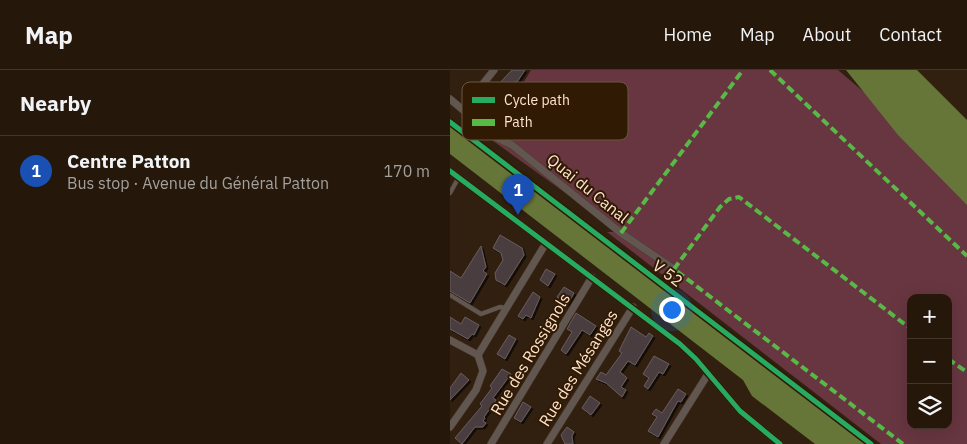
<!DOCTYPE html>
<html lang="en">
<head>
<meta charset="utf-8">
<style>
	body { margin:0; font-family:"IBM Plex Sans",sans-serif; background:#2d2114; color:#f1f3f6 }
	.controls { position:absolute; right:15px; bottom:15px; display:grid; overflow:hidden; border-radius:10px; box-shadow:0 5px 20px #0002 }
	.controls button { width:45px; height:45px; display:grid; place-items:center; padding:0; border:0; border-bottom:1px solid #42372c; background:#25180b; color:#f1f3f6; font:25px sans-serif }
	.you { position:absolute; left:221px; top:239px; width:18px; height:18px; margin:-12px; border:4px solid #fff; border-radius:50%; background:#1a73e8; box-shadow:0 0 0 8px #1a73e833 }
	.badge { display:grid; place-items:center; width:32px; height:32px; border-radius:50%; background:#1a73e8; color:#fff; font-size:16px; font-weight:700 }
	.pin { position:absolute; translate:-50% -41px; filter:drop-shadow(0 1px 2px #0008) }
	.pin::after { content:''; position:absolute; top:26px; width:18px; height:15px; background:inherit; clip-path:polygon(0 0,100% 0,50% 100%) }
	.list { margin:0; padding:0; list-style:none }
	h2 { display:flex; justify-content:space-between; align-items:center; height:65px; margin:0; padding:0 20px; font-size:21px }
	h2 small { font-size:16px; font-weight:400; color:#a3a09d }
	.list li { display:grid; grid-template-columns:32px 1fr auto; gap:15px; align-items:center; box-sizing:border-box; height:70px; padding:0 20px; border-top:1px solid #42372c }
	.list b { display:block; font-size:19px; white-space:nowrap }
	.list p { margin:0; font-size:16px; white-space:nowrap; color:#a3a09d }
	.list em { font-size:16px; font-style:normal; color:#a3a09d }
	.icon { flex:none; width:28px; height:28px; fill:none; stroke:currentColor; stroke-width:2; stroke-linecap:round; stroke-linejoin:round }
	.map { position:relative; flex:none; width:517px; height:374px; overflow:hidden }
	header { display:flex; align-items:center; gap:30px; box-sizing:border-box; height:70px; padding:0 25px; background:#25180b; border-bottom:1px solid #42372c }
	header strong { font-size:24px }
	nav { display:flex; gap:28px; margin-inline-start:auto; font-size:18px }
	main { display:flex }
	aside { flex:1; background:#25180b }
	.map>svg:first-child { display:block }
	.green { fill:#673641; fill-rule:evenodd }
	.water { fill:#667538 }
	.building { fill:#4a3e40; stroke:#695c5f; filter:url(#shadow) }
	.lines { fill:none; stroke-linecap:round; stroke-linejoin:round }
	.lane-casing { stroke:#4b3b2c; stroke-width:5 }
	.street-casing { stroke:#4b3b2c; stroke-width:8 }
	.lane { stroke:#625750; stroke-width:4 }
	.street { stroke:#625750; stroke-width:7 }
	.quiet { stroke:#58b947; stroke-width:4; stroke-dasharray:8 4; stroke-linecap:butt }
	.cycleway-casing { stroke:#301a04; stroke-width:8 }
	.cycleway { stroke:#26ab63; stroke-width:5 }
	.labels { text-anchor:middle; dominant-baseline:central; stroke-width:4; stroke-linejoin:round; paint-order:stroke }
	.street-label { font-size:16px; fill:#ffe4ce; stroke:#301a04 }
	.key { fill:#301a04; stroke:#6e5741; stroke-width:1 }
	.key-label { font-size:14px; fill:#ffe4ce }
</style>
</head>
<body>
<header>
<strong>Map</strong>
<nav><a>Home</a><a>Map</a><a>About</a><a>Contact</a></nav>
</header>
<main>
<aside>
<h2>Nearby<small></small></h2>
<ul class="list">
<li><span class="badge" style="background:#1a4fb4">1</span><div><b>Centre Patton</b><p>Bus stop · Avenue du Général Patton</p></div><em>170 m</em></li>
</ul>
</aside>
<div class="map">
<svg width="517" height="374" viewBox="0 0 517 374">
	<defs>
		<filter id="shadow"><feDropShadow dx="2" dy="2" stdDeviation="0" flood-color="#0009"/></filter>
	</defs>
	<rect width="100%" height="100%" fill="#31200f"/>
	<path class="green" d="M81 0H388L422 29 517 127V374H431L157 162H170L32 63 45 59ZM461 228H498V355H461Z"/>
	<g class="water">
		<polygon points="396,0 467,0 517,50 517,135 448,65"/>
		<polygon points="0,56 415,374 365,374 302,326 293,310 0,84"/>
	</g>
	<g class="building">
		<polygon points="62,0 75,0 67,12 65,11 48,33 54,36 47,45 36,37 47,23 48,20 45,18"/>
		<polygon points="50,165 72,178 74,185 55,215 46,210 45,203 53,190 51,183 43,178"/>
		<polygon points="31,176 36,197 33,201 37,204 20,233 0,221 0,201 11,208"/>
		<polygon points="96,199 105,204 98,216 90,210"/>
		<polygon points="114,217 124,223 118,234 107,227"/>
		<polygon points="83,222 90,227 81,248 76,245 73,249 68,246"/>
		<polygon points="126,243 146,256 140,265 132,260 116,284 111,280 122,262 117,259"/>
		<polygon points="0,247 11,254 15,247 29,255 24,265 22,264 18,269 0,259"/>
		<polygon points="181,257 196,267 199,263 203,266 185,295 178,291 170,302 177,308 171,317 176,320 172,327 156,313 146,309 151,302 156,305 172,283 169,281"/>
		<polygon points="59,265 66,269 55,289 47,284"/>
		<polygon points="204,286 219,294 213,304 209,302 198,319 194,316 199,308 193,304"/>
		<polygon points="52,299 61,304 43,328 46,330 34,347 35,348 33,351 36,353 33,357 25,357 12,374 5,368 32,336 30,334 42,318 40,316"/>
		<polygon points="11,303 19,310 0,330 0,318"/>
		<polygon points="228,319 236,324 231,332 228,331 225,336 208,367 198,361 207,347 202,344 206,339 212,343"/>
		<polygon points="140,326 150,333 141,345 132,338"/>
		<polygon points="73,332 81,337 71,352 64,348"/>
		<polygon points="117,357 124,362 122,366 123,374 115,374 111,365"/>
	</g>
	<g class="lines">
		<g class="lane-casing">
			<g id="lane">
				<polyline points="0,123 9,107"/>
				<polyline points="0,225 31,244 50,237 56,238"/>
			</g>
		</g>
		<g class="street-casing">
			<g id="street">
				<polyline points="0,29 45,67 62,75 171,163 224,199"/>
				<polyline points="13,39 44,0"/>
				<polyline points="0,101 230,274 246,289 290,341 330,374"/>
				<polyline points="0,270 28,285 96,173"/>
				<polyline points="0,357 26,320 33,301 28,285"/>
				<polyline points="41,374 142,207"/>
				<polyline points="97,374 183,237"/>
				<polyline points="214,374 258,304"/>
			</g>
		</g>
		<use href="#lane" class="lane"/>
		<use href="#street" class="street"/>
		<g class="quiet">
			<polyline points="320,0 517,186"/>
			<polyline points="171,163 293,0"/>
			<polyline points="498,289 517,302"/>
			<polyline points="453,374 224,199 270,137 279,129 289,127 461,259"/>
		</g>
		<g class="cycleway-casing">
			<g id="cycleway">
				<polyline points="0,52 421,374"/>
				<polyline points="0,101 230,274 246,289 290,341 330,374"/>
			</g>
		</g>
		<use href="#cycleway" class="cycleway"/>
	</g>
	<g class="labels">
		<g class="street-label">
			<text transform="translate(138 118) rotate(39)">Quai du Canal</text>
			<text transform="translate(218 203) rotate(37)">V 52</text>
			<text transform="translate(80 284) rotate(-59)">Rue des Rossignols</text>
			<text transform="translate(128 298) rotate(-58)">Rue des Mésanges</text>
		</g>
	</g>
	<rect x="12" y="12" width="166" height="58" rx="8" class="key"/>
	<rect x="22" y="27" width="23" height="6" fill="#26ab63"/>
	<rect x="22" y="49" width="23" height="7" fill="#58b947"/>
	<g class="key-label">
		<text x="54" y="35">Cycle path</text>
		<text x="54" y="57">Path</text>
	</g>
</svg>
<div class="controls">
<button>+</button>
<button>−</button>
<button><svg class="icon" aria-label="layers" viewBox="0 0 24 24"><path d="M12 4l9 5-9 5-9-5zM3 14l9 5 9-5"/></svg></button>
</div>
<div class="you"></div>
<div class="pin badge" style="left:68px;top:145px;background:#1a4fb4">1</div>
</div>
</main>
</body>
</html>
